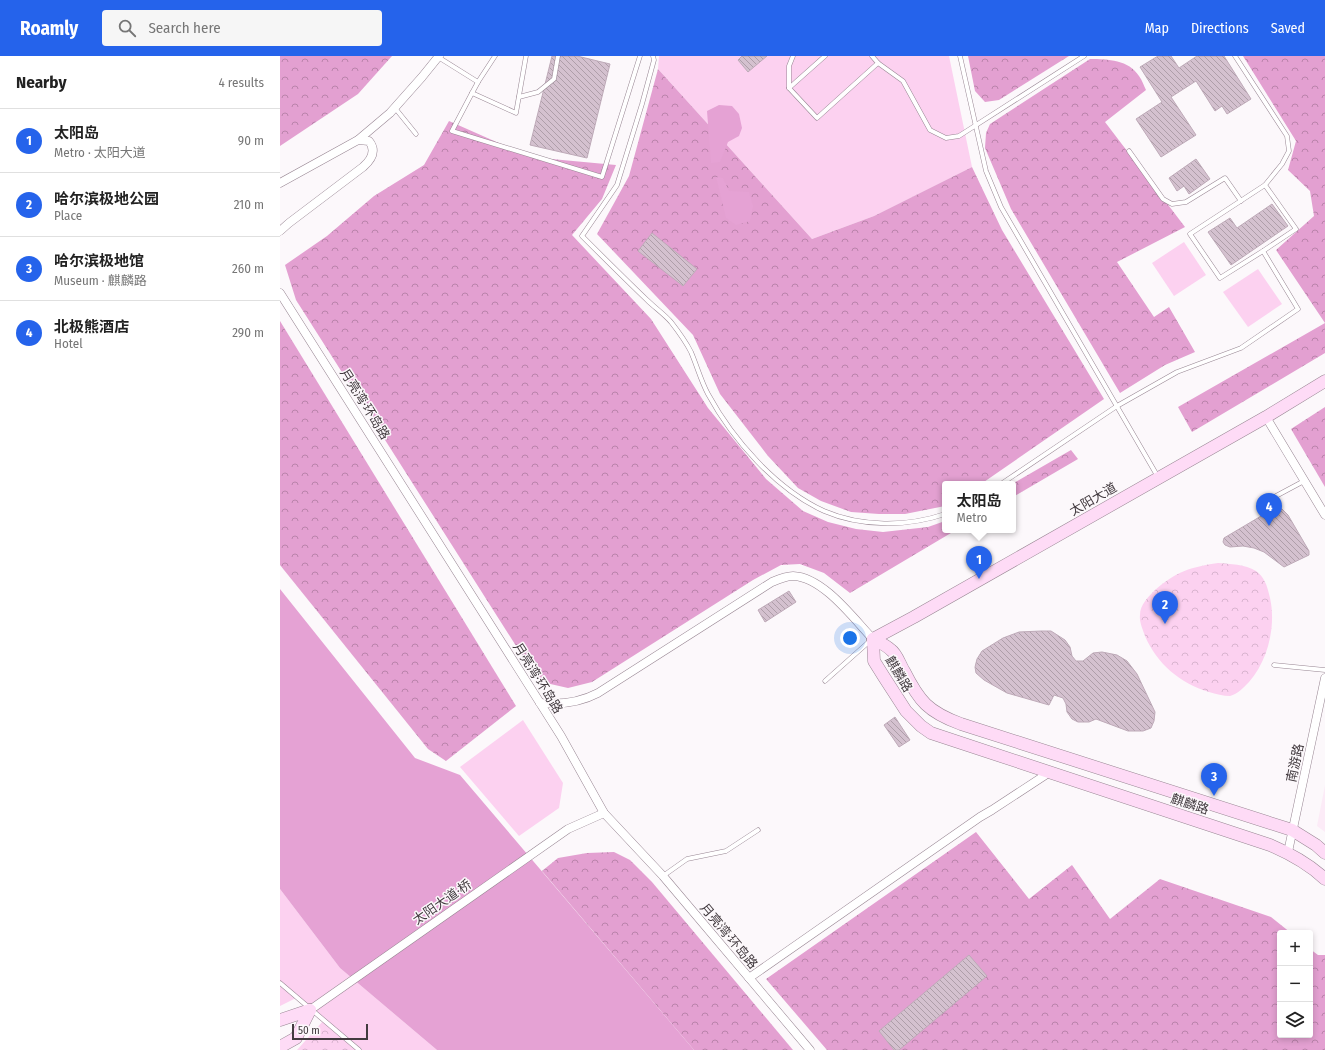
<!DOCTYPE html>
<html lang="en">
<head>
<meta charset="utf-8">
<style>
	body { margin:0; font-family:"Fira Sans Condensed","Noto Sans SC",sans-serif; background:#f6f6f6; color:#222 }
	.controls { position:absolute; right:12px; bottom:12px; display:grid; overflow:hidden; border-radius:4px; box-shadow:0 2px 6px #0003 }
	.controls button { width:36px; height:36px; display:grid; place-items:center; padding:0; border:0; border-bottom:1px solid #e0e0e0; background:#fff; color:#222; font:20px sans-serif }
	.scale { position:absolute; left:12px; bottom:10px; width:76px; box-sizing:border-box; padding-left:4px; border:2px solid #423a3f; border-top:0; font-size:11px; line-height:14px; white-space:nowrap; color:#423a3f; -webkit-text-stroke:3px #fcf8fb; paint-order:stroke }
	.you { position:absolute; left:570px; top:582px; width:14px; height:14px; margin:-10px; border:3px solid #fff; border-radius:50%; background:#1a73e8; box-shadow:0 0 0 6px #1a73e833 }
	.badge { display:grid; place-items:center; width:26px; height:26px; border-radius:50%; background:#2563eb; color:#fff; font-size:13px; font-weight:700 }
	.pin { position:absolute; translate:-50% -33px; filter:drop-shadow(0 1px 2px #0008) }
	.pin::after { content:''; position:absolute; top:21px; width:14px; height:12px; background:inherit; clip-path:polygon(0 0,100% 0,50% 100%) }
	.popup { position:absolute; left:662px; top:425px; width:74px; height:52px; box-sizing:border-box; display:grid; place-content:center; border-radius:4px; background:#fff; filter:drop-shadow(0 1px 3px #0005); font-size:13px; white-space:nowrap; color:#767676 }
	.popup b { font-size:15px; color:#222 }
	.popup::after { content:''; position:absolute; left:50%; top:100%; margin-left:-8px; border:8px solid transparent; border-top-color:#fff }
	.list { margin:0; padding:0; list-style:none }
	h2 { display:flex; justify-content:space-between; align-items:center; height:52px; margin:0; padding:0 16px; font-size:17px }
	h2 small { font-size:13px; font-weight:400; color:#767676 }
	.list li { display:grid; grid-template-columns:26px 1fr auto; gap:12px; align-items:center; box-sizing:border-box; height:64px; padding:0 16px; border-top:1px solid #e0e0e0 }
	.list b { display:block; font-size:15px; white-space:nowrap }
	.list p { margin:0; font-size:13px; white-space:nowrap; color:#767676 }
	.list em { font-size:13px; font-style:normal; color:#767676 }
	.icon { flex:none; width:22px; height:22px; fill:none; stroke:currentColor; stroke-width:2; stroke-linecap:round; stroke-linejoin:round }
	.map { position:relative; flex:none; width:1045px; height:994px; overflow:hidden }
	header { display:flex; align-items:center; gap:24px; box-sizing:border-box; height:56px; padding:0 20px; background:#2563eb; color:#fff }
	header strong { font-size:19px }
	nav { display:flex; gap:22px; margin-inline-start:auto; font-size:14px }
	.search { width:280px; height:36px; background:#f6f6f6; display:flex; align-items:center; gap:10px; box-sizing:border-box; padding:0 14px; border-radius:4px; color:#767676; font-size:15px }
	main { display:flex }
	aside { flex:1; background:#fff }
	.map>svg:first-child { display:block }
	.built { fill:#fcebf7 }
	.grass { fill:#fcd1f0 }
	.forest { fill:url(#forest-crowns) }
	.park { fill:url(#park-crowns) }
	.water { fill:#e5a2d4 }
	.building { fill:url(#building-back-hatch); stroke:#beaab8 }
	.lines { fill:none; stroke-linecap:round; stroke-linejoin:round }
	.lane-casing { stroke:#988693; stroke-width:5 }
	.street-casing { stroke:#988693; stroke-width:9 }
	.secondary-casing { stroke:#988693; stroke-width:13 }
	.lane { stroke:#fff; stroke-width:4 }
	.street { stroke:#fff; stroke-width:8 }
	.secondary { stroke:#fedbf6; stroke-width:12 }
	.labels { text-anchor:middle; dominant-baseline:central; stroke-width:3; stroke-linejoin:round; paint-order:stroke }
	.street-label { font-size:13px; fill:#423a3f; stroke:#fcf8fb }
</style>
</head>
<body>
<header>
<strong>Roamly</strong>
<div class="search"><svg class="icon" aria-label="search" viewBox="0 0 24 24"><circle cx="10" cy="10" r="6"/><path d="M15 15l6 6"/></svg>Search here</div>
<nav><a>Map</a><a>Directions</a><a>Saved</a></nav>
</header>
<main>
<aside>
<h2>Nearby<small>4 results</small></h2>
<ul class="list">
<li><span class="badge">1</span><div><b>太阳岛</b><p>Metro · 太阳大道</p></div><em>90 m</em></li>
<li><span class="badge">2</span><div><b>哈尔滨极地公园</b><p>Place</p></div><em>210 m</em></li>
<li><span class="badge">3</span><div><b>哈尔滨极地馆</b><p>Museum · 麒麟路</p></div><em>260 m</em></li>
<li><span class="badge">4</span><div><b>北极熊酒店</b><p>Hotel</p></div><em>290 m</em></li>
</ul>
</aside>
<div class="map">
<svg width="1045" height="994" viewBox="0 0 1045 994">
	<defs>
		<pattern id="forest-crowns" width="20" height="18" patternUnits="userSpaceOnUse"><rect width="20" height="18" fill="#e3a0d1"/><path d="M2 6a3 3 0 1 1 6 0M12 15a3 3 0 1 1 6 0" fill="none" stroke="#ba83ab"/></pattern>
		<pattern id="park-crowns" width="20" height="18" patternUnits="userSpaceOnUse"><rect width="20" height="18" fill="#fcd1f0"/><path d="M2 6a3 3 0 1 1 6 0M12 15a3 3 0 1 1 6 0" fill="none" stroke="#d9b4cf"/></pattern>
		<pattern id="building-back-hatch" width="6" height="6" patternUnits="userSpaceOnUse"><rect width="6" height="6" fill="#d4c1cf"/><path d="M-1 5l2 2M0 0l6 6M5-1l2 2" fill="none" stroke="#ae9ea9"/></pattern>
	</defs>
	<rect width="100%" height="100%" fill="#fcf8fb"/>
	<polygon class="built" points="1045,729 1045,776 1037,770"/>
	<g class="grass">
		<polygon points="379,0 669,0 692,111 594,160 532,183 378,13"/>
		<polygon points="904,186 926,219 894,240 872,207"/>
		<polygon points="978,213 1002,248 968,271 943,236"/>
		<polygon points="243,664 283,727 279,752 239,780 180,711"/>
		<polygon points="0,833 60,912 157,994 79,994 16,942 0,950"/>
	</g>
	<g class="forest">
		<polygon points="0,0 112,0 78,38 0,90"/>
		<polygon points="688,0 789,0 719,44 705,46 695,35"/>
		<polygon points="963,0 1045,0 1045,297 912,376 898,351 1045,267 996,194 1034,160 1030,135 1008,114 1016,85"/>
		<path d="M810 3C828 3 849 4 859 20 862 24 864 30 866 34L825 66 905 171 837 206 874 261 889 251 915 296 885 309 840 337 731 153 705 92 706 77 710 68Z"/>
		<polygon points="378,13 532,183 594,160 692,111 722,174 824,343 701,428 665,428 665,450 625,458 599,458 571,456 541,445 518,432 488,400 440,338 413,279 317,178 349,120"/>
		<polygon points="169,65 250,101 336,109 322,143 292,179 371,263 428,352 486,423 523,455 548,466 576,473 603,476 648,471 665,465 665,474 676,474 570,537 544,517 520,508 501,509 473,524 312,626 288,632 266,627 252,615 16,244 5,209 47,180 94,140 144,109"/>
		<polygon points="0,265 236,650 166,705 148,693 0,509"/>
		<polygon points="1045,351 1045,431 1011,373"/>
		<polygon points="791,394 798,403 733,441 733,428 732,428"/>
		<polygon points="696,776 749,843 792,809 830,863 880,823 991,861 1011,877 1000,877 1000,979 1030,979 1030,893 1038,899 1045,899 1045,994 547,994 486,923"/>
		<polygon points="334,796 350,804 372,826 513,994 414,994 262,815 278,802 307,797"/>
	</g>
	<g class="park">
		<path d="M938 507C950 508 965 508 976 515 984 521 987 529 989 538 997 567 989 603 969 626 963 632 958 638 950 640 943 640 936 638 929 636 900 627 877 608 865 580 863 574 859 566 860 559 860 549 868 541 875 534 896 516 910 511 938 507Z"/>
		<polygon points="43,965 79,994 17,994"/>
	</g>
	<g class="water">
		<polygon points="439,49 452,50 459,58 462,72 459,80 448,86 440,106 431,107 427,55"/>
		<polygon points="436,121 443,122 449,135 469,136 473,150 470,165 456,169 446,162"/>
		<polygon points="0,533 135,702 180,719 414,994 157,994 60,912 0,833"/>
	</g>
	<g class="building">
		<polygon points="272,0 297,0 330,8 307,102 250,89"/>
		<polygon points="462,0 487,0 468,16 458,4"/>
		<polygon points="878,0 891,0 899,12 917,0 944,0 971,43 947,58 942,50 935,55 916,25 891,41 916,79 881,101 856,63 882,46 860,11"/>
		<polygon points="916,103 930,123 909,138 904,130 897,135 889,122"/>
		<polygon points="992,148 1008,170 951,209 928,176 950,162 957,172"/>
		<polygon points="372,177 417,213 403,230 358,195"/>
		<polygon points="993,453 1002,453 1008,459 1029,495 1029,499 1004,511 984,496 974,492 963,490 950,491 945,489 943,486 944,482"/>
		<polygon points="509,535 516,546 485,566 478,554"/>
		<polygon points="761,575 771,575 785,584 790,591 792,600 796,605 803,605 813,597 822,596 837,599 847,605 857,618 875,656 874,665 871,672 863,675 848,675 816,663 809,666 798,666 792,663 787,656 786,648 783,642 774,639 769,649 727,637 704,624 696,617 695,611 697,603 702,595 723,582 739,576"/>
		<polygon points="615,661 630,684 619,691 604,669"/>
		<polygon points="689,899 707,920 619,994 614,994 599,975"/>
	</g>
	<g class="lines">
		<g class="lane-casing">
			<g id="lane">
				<polyline points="215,0 198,26 192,37 236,57 246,0"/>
				<path d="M373 0 374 4 362 48 337 129 302 180C323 201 345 223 367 244 374 251 384 258 391 266 398 275 406 286 411 296 417 310 421 325 428 338 453 384 496 433 544 455 581 471 627 471 665 458"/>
				<polyline points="545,0 509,32 537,62 598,7 592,0"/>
				<polyline points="680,0 706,115 721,151 878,421"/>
				<polyline points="158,1 198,26"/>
				<polyline points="598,7 623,25 650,74 666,82 679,80 804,0"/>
				<polyline points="509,32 509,10 513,0"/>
				<polyline points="192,37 172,75 322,121 360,0"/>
				<polyline points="239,41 258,36 274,23 278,0"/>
				<polyline points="115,52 136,78"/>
				<polyline points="849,95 883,143 892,148 906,146 945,122 961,145"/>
				<polyline points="983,195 940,222 910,178 985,129"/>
				<polyline points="721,428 837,350 897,316 961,292 1018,253 983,195 1016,173 985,129 1002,108 1009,95 1007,80 955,0"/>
				<polyline points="996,440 1024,425"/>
				<polyline points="994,609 1045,614"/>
				<polyline points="545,625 591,584"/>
				<polyline points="383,820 407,803 446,795 478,774"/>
				<polyline points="0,927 79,994"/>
			</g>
		</g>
		<g class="street-casing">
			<g id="street">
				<polyline points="78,84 110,57 142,21 159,0"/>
				<path d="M0 127 78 84 89 85C97 95 91 104 83 111L9 167 0 175"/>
				<polyline points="0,237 281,680 324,757 383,820 530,994"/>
				<polyline points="986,361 1045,459"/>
				<path d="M260 647C281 649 299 647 318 637L492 526C499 523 506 520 513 520 543 521 573 562 593 583"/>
				<polyline points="1008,796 1045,622"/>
				<polyline points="469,922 700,761 712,754 770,716"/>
				<polyline points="30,954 288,773 324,757"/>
			</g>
		</g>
		<g class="secondary-casing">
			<g id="secondary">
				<path d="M593 583 594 605 604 621 626 655 641 670 651 677 990 789C1011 798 1029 808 1045 823"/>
				<polyline points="593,583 634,561 986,361 1045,325"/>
				<path d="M593 583C599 586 606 589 611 594 617 598 620 609 624 615 639 645 648 656 681 668L1012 774 1036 789 1045 797"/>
				<polyline points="0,964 30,954"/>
				<polyline points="0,991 16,982 30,954"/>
			</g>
		</g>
		<use href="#lane" class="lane"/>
		<use href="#street" class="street"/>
		<use href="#secondary" class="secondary"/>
	</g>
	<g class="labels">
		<g class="street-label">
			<text transform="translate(85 348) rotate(58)">月亮湾·环岛路</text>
			<text transform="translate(813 443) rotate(-30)">太阳大道</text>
			<text transform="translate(619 618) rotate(59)">麒麟路</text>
			<text transform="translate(258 622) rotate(58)">月亮湾·环岛路</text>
			<text transform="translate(1015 707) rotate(-78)">南游路</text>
			<text transform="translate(910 748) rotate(18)">麒麟路</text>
			<text transform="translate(162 846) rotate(-35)">太阳大道·桥</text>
			<text transform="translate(449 880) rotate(50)">月亮湾·环岛路</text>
		</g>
	</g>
</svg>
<div class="controls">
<button>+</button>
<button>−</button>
<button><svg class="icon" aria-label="layers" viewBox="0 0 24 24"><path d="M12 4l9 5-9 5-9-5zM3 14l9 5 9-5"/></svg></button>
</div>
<div class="scale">50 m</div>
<div class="you"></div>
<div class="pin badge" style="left:699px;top:523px">1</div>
<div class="popup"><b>太阳岛</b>Metro</div>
<div class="pin badge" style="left:885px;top:568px">2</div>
<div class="pin badge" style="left:934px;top:740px">3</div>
<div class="pin badge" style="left:989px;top:470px">4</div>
</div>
</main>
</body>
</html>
